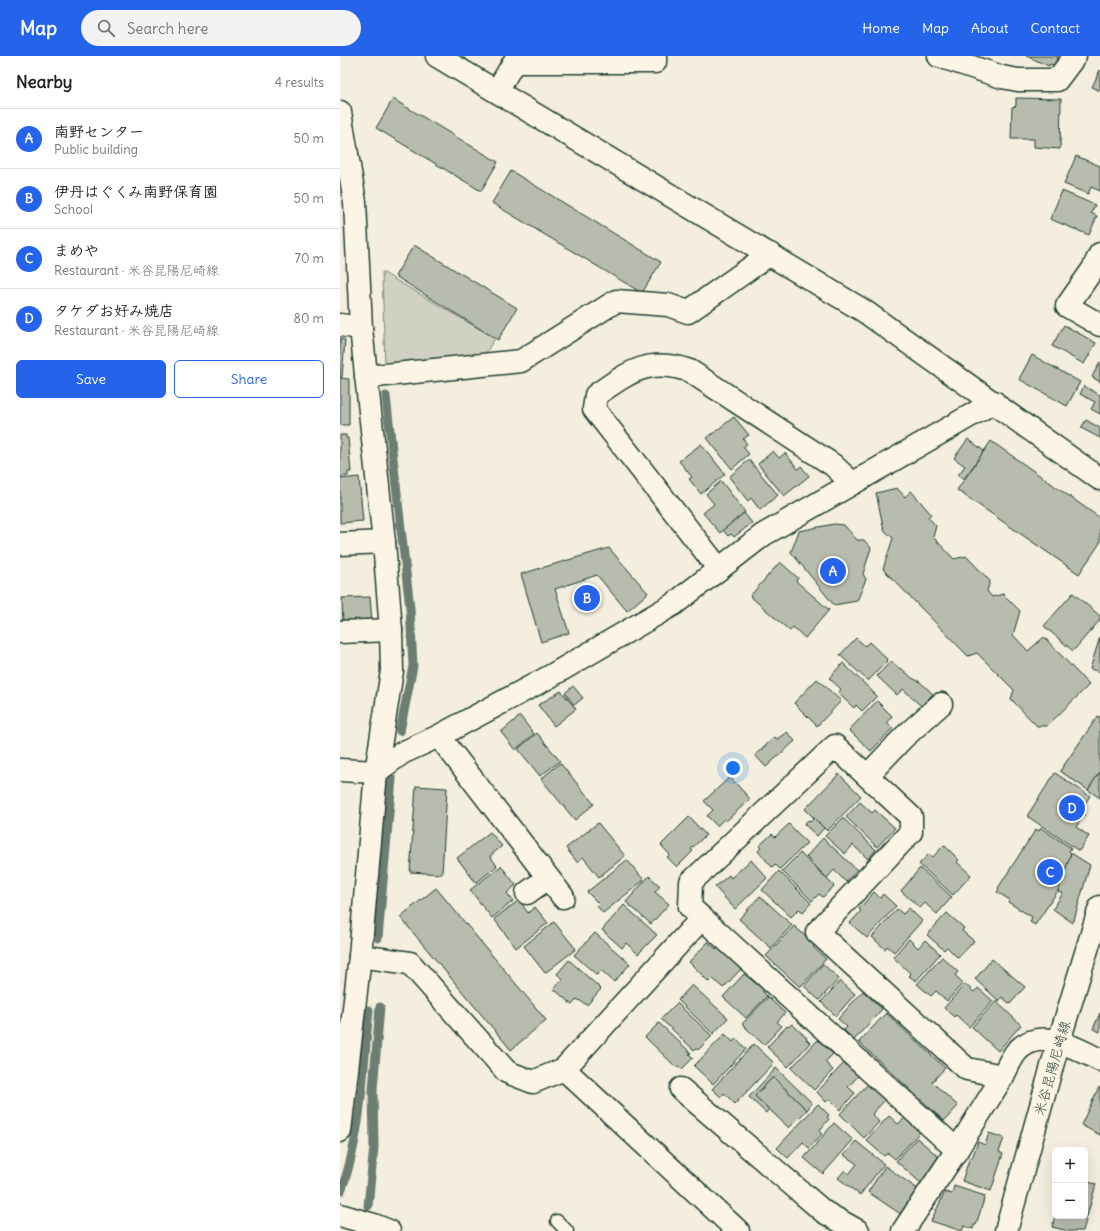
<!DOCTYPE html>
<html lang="en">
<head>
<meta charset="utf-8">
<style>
	body { margin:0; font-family:Delius,"Klee One",sans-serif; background:#f2f2f2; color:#222 }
	.controls { position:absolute; right:12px; bottom:12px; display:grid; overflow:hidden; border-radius:6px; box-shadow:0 4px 16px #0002 }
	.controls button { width:36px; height:36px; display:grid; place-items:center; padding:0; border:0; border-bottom:1px solid #e0e0e0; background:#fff; color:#222; font:20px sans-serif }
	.you { position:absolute; left:393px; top:712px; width:14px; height:14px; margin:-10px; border:3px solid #fff; border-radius:50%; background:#1a73e8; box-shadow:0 0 0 6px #1a73e833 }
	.badge { display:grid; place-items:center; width:26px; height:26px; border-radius:50%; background:#2563eb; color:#fff; font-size:13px; font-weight:700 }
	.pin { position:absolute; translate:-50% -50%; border:2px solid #fff; box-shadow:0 1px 4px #0006 }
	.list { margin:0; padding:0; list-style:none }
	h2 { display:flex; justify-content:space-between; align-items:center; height:52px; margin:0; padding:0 16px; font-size:17px }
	h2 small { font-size:13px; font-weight:400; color:#767676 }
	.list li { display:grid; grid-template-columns:26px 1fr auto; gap:12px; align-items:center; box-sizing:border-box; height:60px; padding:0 16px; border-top:1px solid #e0e0e0 }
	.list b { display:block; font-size:15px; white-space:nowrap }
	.list p { margin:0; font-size:13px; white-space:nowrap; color:#767676 }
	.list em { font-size:13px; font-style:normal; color:#767676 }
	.actions { display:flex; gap:8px; padding:12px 16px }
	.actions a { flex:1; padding:9px 0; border:1px solid #2563eb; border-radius:6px; text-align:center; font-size:14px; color:#2563eb }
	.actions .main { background:#2563eb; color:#fff }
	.icon { flex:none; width:22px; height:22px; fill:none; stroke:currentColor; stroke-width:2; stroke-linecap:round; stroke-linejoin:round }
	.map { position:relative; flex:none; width:760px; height:1175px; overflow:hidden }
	header { display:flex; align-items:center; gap:24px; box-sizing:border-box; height:56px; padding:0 20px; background:#2563eb; color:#fff }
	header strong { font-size:19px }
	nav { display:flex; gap:22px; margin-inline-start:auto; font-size:14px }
	.search { width:280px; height:36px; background:#f2f2f2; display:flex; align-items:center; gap:10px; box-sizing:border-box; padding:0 14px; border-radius:22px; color:#767676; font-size:15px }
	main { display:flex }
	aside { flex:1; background:#fff }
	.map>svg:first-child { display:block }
	.green { fill:#d0d1c2; stroke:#78877b }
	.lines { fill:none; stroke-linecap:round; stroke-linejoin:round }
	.stream { stroke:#6c7d72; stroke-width:9 }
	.building { fill:#b8bcae; stroke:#1f3d34 }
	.service-casing { stroke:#1f3d34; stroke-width:15 }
	.minor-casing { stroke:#1f3d34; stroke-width:25 }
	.tertiary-casing { stroke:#1f3d34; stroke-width:25 }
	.secondary-casing { stroke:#1f3d34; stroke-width:25 }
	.service { stroke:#fcf5e5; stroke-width:12 }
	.minor { stroke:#fcf5e5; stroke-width:22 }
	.tertiary { stroke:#fcf5e5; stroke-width:22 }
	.secondary { stroke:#fcf5e5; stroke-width:22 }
	.labels { text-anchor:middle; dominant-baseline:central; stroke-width:4; stroke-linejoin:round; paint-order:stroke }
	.street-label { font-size:14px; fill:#1f3d34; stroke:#fcf5e5 }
</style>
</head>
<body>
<header>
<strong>Map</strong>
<div class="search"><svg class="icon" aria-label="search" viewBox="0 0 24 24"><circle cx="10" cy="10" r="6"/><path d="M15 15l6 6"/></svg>Search here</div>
<nav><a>Home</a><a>Map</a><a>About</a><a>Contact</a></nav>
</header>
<main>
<aside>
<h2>Nearby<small>4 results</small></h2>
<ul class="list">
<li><span class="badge">A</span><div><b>南野センター</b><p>Public building</p></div><em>50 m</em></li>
<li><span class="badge">B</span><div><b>伊丹はぐくみ南野保育園</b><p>School</p></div><em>50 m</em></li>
<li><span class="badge">C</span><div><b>まめや</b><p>Restaurant · 米谷昆陽尼崎線</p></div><em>70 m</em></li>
<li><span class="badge">D</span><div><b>タケダお好み焼店</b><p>Restaurant · 米谷昆陽尼崎線</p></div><em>80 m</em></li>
</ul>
<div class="actions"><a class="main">Save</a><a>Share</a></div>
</aside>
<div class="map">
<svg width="760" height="1175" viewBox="0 0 760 1175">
	<rect width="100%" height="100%" fill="#f3eede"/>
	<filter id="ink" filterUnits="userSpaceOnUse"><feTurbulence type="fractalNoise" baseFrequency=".025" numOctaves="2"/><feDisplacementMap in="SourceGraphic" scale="8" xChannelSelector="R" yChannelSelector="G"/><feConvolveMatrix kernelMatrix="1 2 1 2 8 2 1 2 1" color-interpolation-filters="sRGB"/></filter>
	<g filter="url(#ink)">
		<polygon class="green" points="42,216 155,282 144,300 45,311"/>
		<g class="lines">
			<g class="stream">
				<polyline points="46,340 70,552 73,610 60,675"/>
				<polyline points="38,882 52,723"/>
				<path d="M1 1135C22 1080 23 1012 29 954"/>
				<polyline points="28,1150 34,1091 33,1033 40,951"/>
			</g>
		</g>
		<g class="building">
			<polygon points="686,0 718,0 714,9 710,8 709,10"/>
			<polygon points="760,14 760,35 752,31"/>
			<polygon points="676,42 721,43 720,93 694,91 694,83 671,83 672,51 676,50"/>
			<polygon points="53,43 158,106 141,135 36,72"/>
			<polygon points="736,100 760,110 760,135 751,131 748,138 724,128"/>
			<polygon points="171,115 321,206 302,237 152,147"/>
			<polygon points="722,135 755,149 751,157 757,160 749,179 710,163"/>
			<polygon points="74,189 177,252 158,284 55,220"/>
			<polygon points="724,269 756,287 744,308 712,290"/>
			<polygon points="0,283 5,284 2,321 0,321"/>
			<polygon points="692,299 740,326 727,350 679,323"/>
			<polygon points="760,306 760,326 752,321"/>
			<polygon points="0,322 9,323 9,369 0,369"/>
			<polygon points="744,330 760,339 760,358 751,353 755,346 740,338"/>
			<polygon points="394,361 409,379 403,383 407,388 403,391 409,398 392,413 367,382"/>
			<polygon points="746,364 760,372 760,382 741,372"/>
			<polygon points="0,379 6,379 6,382 8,382 11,416 8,416 8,420 0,421"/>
			<polygon points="628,383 644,395 624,423 618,419 625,410 614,402"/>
			<polygon points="651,385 760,462 760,487 739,518 617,434"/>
			<polygon points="361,388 385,418 361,438 349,423 352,421 339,405"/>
			<polygon points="433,395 439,402 445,397 458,413 461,410 469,420 444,440 418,408"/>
			<polygon points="409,404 438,439 420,454 411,442 408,445 389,421"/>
			<polygon points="19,421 23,465 0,467 0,423"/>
			<polygon points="381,425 405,456 380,477 363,457 374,448 366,438"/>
			<polygon points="557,432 565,441 571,435 591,458 588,461 596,470 593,481 614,503 626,500 650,525 647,535 652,541 663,538 680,555 673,579 688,595 704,581 749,629 707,670 697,670 671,643 674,634 637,597 628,600 543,513 553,482 544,474 536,437"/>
			<polygon points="404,457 412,467 394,481 391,478 388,480 383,474"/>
			<polygon points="494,468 504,469 517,484 524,484 531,492 523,518 526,523 517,545 494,549 451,496 459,475"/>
			<polygon points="269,492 308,537 287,555 257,519 215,533 229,577 201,586 181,518"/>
			<polygon points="440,506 458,522 456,525 489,554 465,582 453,571 450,575 410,540"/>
			<polygon points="733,537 760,560 760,564 733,595 704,570"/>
			<polygon points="30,541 32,566 3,567 2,542"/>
			<polygon points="760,581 760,616 750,613"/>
			<polygon points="516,582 525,590 529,586 548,604 528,625 500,599"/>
			<polygon points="551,605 560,613 561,612 572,622 580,626 593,638 581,650 563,633 557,639 537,620"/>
			<polygon points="503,607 537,640 522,655 516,649 514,652 498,637 501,633 489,622"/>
			<polygon points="477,623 501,645 477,670 454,647"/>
			<polygon points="233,630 243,642 234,649 225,637"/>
			<polygon points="221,635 236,653 214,670 198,649"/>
			<polygon points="537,645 552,660 547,666 553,672 531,695 509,674"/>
			<polygon points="180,660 194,678 175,694 161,676"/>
			<polygon points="758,660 760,661 760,716 748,734 720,715"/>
			<polygon points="447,676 455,685 426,711 415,699 435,681 437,683"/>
			<polygon points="197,677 220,705 200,720 178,693"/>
			<polygon points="220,707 254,748 235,764 201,723"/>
			<polygon points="715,717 750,740 740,755 745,758 736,771 749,780 739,795 687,760"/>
			<polygon points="759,717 760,718 760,742 748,734"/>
			<polygon points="499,718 521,740 487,775 465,753"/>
			<polygon points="390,721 410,743 386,765 384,763 377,770 367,760 373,754 364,745"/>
			<polygon points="76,730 107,732 102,818 70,816"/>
			<polygon points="520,746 532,757 535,754 555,772 537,791 506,761"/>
			<polygon points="349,761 366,779 351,793 353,795 337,811 327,801 330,799 321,789"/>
			<polygon points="474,762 484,772 477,780 464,768 468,764 470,766"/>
			<polygon points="503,762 536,794 528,803 513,789 505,798 485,780"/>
			<polygon points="258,767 285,800 259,821 243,801 237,806 226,792"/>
			<polygon points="449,768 467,787 440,813 435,808 432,811 418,795 421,792 419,790 432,778 435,781"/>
			<polygon points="701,772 731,792 729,795 731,797 721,830 695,869 690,866 692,861 668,846 670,844 657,836 659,833 658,832 696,773 699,775"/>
			<polygon points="150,776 162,790 150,800 157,810 136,827 117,802"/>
			<polygon points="483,782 517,814 506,826 494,814 487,822 466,801"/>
			<polygon points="604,789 619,804 617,806 631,819 613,839 579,808 589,798 593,801"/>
			<polygon points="460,797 494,830 483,841 479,838 472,845 442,815"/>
			<polygon points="731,797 750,809 733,867 713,853 723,837 718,836"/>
			<polygon points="287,804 304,824 263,857 257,850 259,848 247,836"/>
			<polygon points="411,804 427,822 395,853 375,831 389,819 391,822"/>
			<polygon points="161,810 176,829 167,837 173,845 152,862 130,834"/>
			<polygon points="580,812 612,841 597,858 585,847 580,852 561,835"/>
			<polygon points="439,815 471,847 463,856 459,853 451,861 422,834"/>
			<polygon points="309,820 320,830 315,836 329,848 311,868 286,846"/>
			<polygon points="96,832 206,964 171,994 60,861"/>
			<polygon points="534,836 540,842 543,838 556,850 527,882 510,867 521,855 519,853"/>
			<polygon points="420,840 452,869 431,892 399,863"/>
			<polygon points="179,844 188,857 195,851 208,867 176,892 154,863"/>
			<polygon points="284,849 317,879 298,898 286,887 282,892 262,874"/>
			<polygon points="569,852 582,865 554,896 547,890 545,893 532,881 557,853 563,858"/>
			<polygon points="607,857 624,872 622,875 634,885 618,902 607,891 604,894 587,879"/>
			<polygon points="214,866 236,893 205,917 184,890"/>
			<polygon points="454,870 476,889 473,891 486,903 460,931 426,900"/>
			<polygon points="255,877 290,908 274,926 261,914 257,919 234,899"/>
			<polygon points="569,883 578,892 585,884 600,898 576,925 569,920 571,918 553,901"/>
			<polygon points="368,886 376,893 378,891 402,912 383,932 372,922 369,926 349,906"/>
			<polygon points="602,901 618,916 615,919 623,927 607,945 596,935 591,940 577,928"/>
			<polygon points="652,903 685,931 670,948 662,941 659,945 635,923"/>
			<polygon points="229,904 261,933 247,949 237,943 232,949 214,933 223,923 217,918"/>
			<polygon points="483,908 499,923 479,944 464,930"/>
			<polygon points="404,918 424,934 422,935 427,940 406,962 383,941"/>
			<polygon points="500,925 515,938 496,960 481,946"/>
			<polygon points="625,928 634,936 638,932 653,945 629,971 616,959 614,961 604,952"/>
			<polygon points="352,929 388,962 373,978 338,944"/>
			<polygon points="523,935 542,953 514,984 504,974 507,971 498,963"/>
			<polygon points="428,941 445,957 437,966 442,970 424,989 402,968"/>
			<polygon points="656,945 681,969 658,995 632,971"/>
			<polygon points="337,947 372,980 358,994 356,992 354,994 321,963"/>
			<polygon points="546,957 605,1012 592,1026 618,1050 604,1065 519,986"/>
			<polygon points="760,957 760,976 753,973"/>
			<polygon points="319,967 351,997 349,998 353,1002 342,1013 338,1010 337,1012 305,981"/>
			<polygon points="452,968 467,982 466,983 470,987 448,1011 427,991 447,970 448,971"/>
			<polygon points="385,978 393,986 396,982 406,993 373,1028 354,1010"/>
			<polygon points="478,984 493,998 485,1006 493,1014 474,1034 451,1012"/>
			<polygon points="414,988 434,1007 395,1048 384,1037 381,1041 372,1033"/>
			<polygon points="505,1006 519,1019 508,1031 515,1037 500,1054 489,1043 486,1046 477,1036"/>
			<polygon points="436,1012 472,1047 467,1054 433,1021 415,1040 429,1053 426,1057 409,1041"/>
			<polygon points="433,1021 467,1054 449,1072 415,1040"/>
			<polygon points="528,1028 545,1044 532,1058 539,1066 524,1082 500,1058"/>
			<polygon points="759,1031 760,1032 760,1079 741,1069"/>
			<polygon points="478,1048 489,1059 487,1061 489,1063 479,1075 482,1078 469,1092 463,1086 448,1102 437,1092"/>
			<polygon points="549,1060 558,1068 565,1062 580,1076 555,1103 548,1097 544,1100 526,1084"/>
			<polygon points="494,1067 513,1084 483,1118 464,1102"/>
			<polygon points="649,1077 664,1082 659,1096 663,1098 651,1135 622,1125 630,1101 632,1102 638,1086 645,1089"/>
			<polygon points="577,1082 600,1102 594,1108 597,1111 583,1129 556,1105"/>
			<polygon points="516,1085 544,1108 520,1139 498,1122 505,1114 509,1118 517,1108 504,1099"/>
			<polygon points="545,1110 582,1136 565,1161 528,1136"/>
			<polygon points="745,1125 756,1128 743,1175 728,1175 712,1171 715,1160 745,1160"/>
			<polygon points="614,1130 645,1140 636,1169 634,1169 633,1173 624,1170 622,1175 591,1165 605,1136 612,1138"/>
		</g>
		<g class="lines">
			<g class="service-casing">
				<polyline id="service" points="217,1165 227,1175"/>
			</g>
			<g class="minor-casing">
				<g id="minor">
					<polyline points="599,0 662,21 678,24 717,24 735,0"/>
					<polyline points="157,35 174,6 315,6 315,0"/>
					<polyline points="0,56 15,146 21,272 44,486 51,574 52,615 36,716 20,900 0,1075"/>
					<polyline points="760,198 753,213 727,250 760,269"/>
					<polyline points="0,269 21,272"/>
					<polyline points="26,321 181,305 276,245 328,249 348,256 430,198"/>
					<polyline points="0,488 44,486"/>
					<path d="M379 513 254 353 256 339C288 317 309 300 350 315L493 409 512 427"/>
					<polyline points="0,576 51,574"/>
					<polyline points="99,680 223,841"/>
					<polyline points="0,714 36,716 62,697 99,680 209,621 334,548 423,479 654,346"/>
					<polyline points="528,719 563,682 601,648"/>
					<polyline points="187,837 208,822"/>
					<path d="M362 862 350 851 351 826 495 690 571 761V776L477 876 627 1013 663 1020C667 1012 671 1002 677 995 701 970 735 992 760 1004"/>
					<polyline points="20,900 70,907 167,1016 193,1026 224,1013 362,862 617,1094 563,1175"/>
					<polyline points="224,1013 398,1175"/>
					<polyline points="341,1033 484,1156 518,1175"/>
					<polyline points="617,1094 663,1020"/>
					<polyline points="0,1159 34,1169 49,1175"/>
				</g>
			</g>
			<g class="tertiary-casing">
				<polyline id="tertiary" points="97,0 524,255 760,423"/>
			</g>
			<g class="secondary-casing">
				<polyline id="secondary" points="666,1175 719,985 760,851"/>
			</g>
			<use href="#service" class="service"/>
			<use href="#minor" class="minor"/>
			<use href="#tertiary" class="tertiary"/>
			<use href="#secondary" class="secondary"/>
		</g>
	</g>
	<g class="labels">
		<g class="street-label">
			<text transform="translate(712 1012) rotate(-74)">米谷昆陽尼崎線</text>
		</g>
	</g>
</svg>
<div class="controls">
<button>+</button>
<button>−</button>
</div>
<div class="you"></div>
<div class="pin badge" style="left:493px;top:515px">A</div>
<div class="pin badge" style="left:247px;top:542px">B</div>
<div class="pin badge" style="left:710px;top:816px">C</div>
<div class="pin badge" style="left:732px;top:752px">D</div>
</div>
</main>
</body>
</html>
